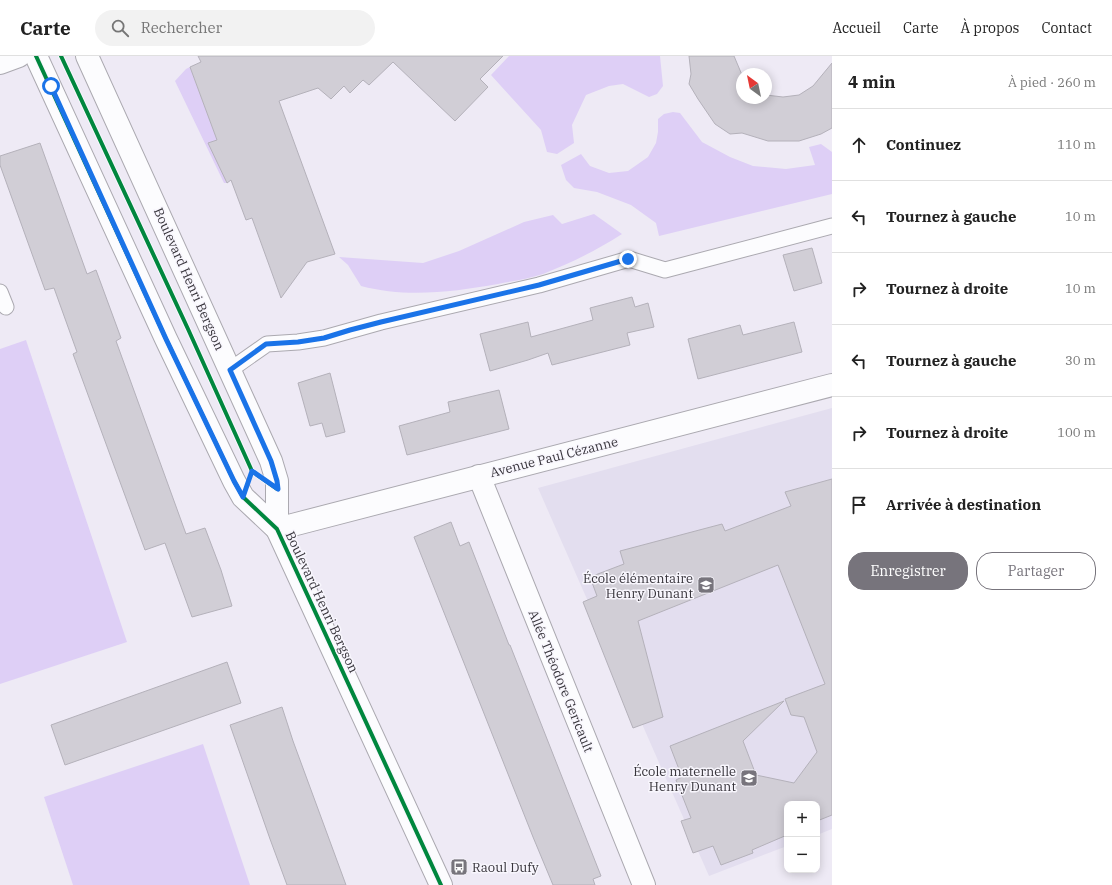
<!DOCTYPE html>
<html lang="fr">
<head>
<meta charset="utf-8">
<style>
	body { margin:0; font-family:"IBM Plex Serif",serif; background:#f2f2f2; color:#222 }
	.controls { position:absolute; right:12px; bottom:12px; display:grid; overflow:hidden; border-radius:8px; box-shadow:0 2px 10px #0003 }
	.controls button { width:36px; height:36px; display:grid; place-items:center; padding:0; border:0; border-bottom:1px solid #e0e0e0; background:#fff; color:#222; font:20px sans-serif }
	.compass { position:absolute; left:736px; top:12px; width:36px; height:36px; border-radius:50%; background:#fff; box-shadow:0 2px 10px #0003; rotate:327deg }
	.stop { position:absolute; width:12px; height:12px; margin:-9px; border:3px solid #1a73e8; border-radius:50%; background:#fff }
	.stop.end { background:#1a73e8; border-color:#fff; box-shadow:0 1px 4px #0008 }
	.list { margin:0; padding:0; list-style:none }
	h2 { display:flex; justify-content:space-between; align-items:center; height:52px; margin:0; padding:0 16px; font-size:17px }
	h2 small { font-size:13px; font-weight:400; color:#767676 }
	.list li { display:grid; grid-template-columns:26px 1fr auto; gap:12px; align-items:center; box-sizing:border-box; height:72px; padding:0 16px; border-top:1px solid #e0e0e0 }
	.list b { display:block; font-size:15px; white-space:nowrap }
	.list em { font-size:13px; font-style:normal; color:#767676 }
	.actions { display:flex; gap:8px; padding:12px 16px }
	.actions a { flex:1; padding:9px 0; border:1px solid #77747c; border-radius:16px; text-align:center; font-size:14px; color:#77747c }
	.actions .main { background:#77747c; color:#fff }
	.icon { flex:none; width:22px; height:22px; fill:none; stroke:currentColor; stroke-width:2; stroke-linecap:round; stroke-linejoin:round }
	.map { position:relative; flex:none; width:832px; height:829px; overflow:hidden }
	header { display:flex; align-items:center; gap:24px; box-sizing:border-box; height:56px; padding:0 20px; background:#fff; border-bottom:1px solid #e0e0e0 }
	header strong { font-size:19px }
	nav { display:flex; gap:22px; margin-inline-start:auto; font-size:14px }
	.search { width:280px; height:36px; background:#f2f2f2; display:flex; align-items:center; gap:10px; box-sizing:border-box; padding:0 14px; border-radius:22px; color:#767676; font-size:15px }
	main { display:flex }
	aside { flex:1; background:#fff }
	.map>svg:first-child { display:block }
	.built { fill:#e3deef }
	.green { fill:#decff6 }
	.building { fill:#d1ced6; stroke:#b4b1ba }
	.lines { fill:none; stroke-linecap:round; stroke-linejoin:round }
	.service-casing { stroke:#aba9b0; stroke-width:17 }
	.minor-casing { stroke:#aba9b0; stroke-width:24 }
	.service { stroke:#fcfcfe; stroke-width:15 }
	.minor { stroke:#fcfcfe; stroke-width:22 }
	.cycleway-casing { stroke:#f8f6fd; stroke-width:6 }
	.cycleway { stroke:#00873e; stroke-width:4 }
	.route { stroke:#1a73e8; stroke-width:5 }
	.labels { text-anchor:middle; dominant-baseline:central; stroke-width:3; stroke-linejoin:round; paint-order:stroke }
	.street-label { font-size:13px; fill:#37343b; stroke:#f8f6fd }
	.poi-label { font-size:13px; fill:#37343b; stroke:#f8f6fd; text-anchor:end }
</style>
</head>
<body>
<header>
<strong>Carte</strong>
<div class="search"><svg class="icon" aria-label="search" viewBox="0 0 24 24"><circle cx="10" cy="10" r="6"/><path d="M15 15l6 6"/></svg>Rechercher</div>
<nav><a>Accueil</a><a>Carte</a><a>À propos</a><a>Contact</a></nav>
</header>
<main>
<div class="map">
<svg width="832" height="829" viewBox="0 0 832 829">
	<rect width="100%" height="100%" fill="#eeeaf5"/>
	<polygon class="built" points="832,352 832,773 817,779 817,748 787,748 787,790 709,820 538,432"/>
	<g class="green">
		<polygon points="509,0 660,0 663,30 657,38 649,41 623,28 609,30 586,39 572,69 574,87 557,98 547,96 541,74 491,19"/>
		<polygon points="190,11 217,84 209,87 227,127 224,127 175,25 186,13"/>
		<polygon points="673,56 680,57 702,86 730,101 753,110 786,113 815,109 809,91 821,88 832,96 832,138 659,180 656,167 631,149 597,136 574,132 566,124 561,109 581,98 590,110 609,117 628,115 648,101 656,87 658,76 658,63 664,58"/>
		<path d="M594 158 622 178C597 194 571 207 543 218 528 223 513 225 498 228 453 236 406 242 361 230L348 209 339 201 423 207 459 195 524 166 553 159 562 168Z"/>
		<polygon points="26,284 127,586 0,628 0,293"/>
		<polygon points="203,688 250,829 73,829 44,741"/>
	</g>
	<g class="building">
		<polygon points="198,0 503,0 480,23 488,31 455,65 393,6 369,29 363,24 350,37 344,30 331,43 318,32 279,45 335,198 307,206 281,242 252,162 246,164 231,124 227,127 208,87 217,84 190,11 201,6"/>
		<polygon points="689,0 734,0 742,19 742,42 766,42 766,39 783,41 799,39 813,30 832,7 832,72 821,78 799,85 768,85 742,77 730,78 715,68 698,43 689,28 691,18"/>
		<polygon points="40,87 87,218 96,214 121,282 116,285 186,478 205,472 221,514 232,550 192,561 165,487 145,494 73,298 77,296 54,232 45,234 0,109 0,100"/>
		<polygon points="812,192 822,227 794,235 783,199"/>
		<polygon points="632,241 635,251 648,247 654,271 627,277 630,289 552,309 548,297 528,304 490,315 480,278 528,266 531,281 593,264 590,252"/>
		<polygon points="794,266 802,296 698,323 688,283 740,269 743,279"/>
		<polygon points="330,317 345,376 326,381 322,367 310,370 298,327"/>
		<polygon points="499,334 509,373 407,399 399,370 450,356 448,346"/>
		<polygon points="832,423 832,759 817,765 817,748 787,748 787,779 752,794 753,797 721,809 713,790 693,797 681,765 691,762 676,724 682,721 670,690 784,645 743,685 756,719 794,727 817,696 804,661 791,659 785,643 825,628 778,509 638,565 663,661 633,672 583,546 597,540 590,521 624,508 620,495 722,468 725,475 791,450 785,436"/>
		<polygon points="451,466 460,490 469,486 509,589 510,589 601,820 593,823 595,829 553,829 533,781 414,481"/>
		<polygon points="227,606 241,647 65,709 51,669"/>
		<polygon points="282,651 293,685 346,829 287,829 270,783 230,669"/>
	</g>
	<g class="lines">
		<g class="service-casing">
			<g id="service">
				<polyline points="0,236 6,251"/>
				<polyline points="230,314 267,288 298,286 324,282 381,266 539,229 629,203 665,214 832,170"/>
			</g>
		</g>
		<g class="minor-casing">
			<g id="minor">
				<polyline points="36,0 166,283 234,425 243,441 277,473 441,829"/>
				<polyline points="87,0 271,405 277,425 277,473"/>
				<polyline points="0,7 19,0"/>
				<polyline points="479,420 644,829"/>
				<polyline points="277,473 832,329"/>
			</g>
		</g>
		<use href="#service" class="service"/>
		<use href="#minor" class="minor"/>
		<g class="cycleway-casing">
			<g id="cycleway">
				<polyline points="36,0 166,283 234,425 243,441 277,473 441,829"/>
				<polyline points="61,0 188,273 252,415 277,433"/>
			</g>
		</g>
		<use href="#cycleway" class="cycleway"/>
	</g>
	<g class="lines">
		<polyline class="route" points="51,30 166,283 234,425 243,441 252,415 278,433 277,425 271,405 230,314 266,288 298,286 324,282 350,274 381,266 539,229 628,203"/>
	</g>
	<defs>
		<g id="school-square" transform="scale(0.9)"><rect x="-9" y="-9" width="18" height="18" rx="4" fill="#77747c" stroke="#f8f6fd"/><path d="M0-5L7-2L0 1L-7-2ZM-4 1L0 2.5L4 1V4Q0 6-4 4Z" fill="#fff"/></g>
		<g id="bus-square" transform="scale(0.9)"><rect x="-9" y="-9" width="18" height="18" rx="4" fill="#77747c" stroke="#f8f6fd"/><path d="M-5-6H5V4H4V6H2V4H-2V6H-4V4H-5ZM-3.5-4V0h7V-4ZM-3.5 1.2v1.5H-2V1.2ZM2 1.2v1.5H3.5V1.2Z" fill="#fff"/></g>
	</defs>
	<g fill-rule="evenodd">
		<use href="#school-square" x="706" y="529"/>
		<use href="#school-square" x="749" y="722"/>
		<use href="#bus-square" x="459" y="811"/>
	</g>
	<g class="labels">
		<g class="street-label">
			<text transform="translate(189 223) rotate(66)">Boulevard Henri Bergson</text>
			<text transform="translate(554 401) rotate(-14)">Avenue Paul Cézanne</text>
			<text transform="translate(322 546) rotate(65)">Boulevard Henri Bergson</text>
			<text transform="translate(561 625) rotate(68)">Allée Théodore Gericault</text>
		</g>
		<g class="poi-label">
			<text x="693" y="522">École élémentaire<tspan x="693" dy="15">Henry Dunant</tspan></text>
			<text x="736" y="715">École maternelle<tspan x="736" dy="15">Henry Dunant</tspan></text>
			<text x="472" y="811" text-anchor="start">Raoul Dufy</text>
		</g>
	</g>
</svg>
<div class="controls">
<button>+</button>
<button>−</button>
</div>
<svg class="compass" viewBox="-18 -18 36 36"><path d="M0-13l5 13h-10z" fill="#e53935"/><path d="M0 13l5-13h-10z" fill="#767676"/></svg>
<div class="stop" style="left:51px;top:30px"></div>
<div class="stop end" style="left:628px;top:203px"></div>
</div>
<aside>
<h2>4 min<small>À pied · 260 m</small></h2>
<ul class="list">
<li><svg class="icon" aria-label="ahead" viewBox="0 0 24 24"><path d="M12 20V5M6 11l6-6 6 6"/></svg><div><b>Continuez</b></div><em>110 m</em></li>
<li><svg class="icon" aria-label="left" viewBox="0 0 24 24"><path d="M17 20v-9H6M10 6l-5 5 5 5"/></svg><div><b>Tournez à gauche</b></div><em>10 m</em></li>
<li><svg class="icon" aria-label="right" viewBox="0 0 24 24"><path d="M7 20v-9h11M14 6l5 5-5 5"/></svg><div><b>Tournez à droite</b></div><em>10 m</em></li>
<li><svg class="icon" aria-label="left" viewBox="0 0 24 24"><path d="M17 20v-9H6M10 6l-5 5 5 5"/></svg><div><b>Tournez à gauche</b></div><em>30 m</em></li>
<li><svg class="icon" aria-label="right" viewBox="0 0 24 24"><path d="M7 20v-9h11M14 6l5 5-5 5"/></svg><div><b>Tournez à droite</b></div><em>100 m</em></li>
<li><svg class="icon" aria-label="arrive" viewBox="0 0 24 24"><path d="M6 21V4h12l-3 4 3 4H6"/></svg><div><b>Arrivée à destination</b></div></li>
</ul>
<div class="actions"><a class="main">Enregistrer</a><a>Partager</a></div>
</aside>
</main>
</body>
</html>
